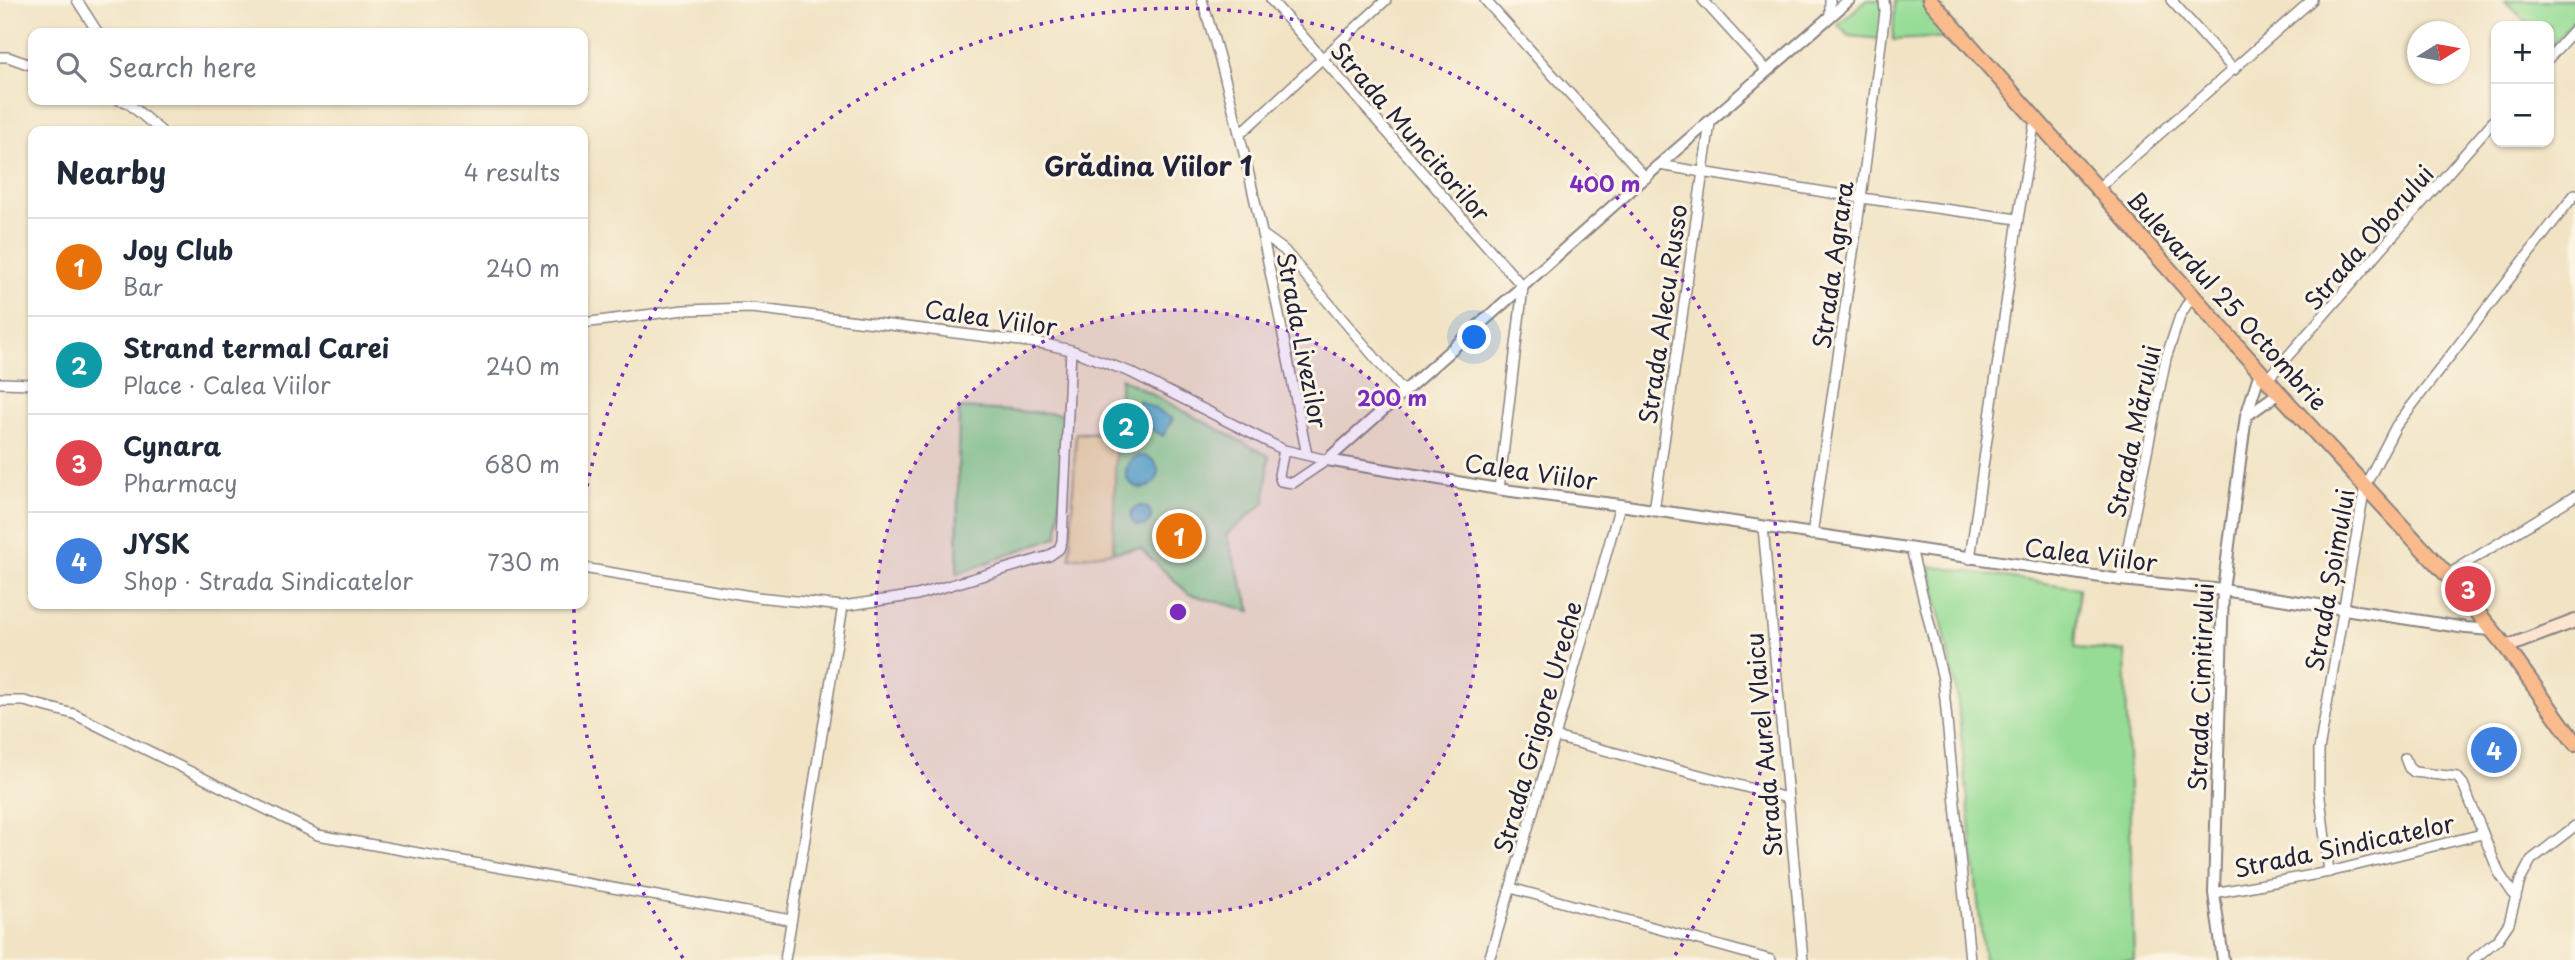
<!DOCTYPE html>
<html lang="en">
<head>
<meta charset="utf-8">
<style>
	body { margin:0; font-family:"Playpen Sans",sans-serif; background:#f2f2f3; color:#1f2937 }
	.controls { position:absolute; right:21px; top:21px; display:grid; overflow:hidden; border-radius:14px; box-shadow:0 2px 5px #0004 }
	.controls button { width:63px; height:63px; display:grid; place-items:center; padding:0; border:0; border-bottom:2px solid #e0e1e3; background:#fff; color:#1f2937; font:35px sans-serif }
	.compass { position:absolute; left:2407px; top:21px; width:63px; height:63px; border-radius:50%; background:#fff; box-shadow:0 2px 5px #0004; rotate:79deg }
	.you { position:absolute; left:1475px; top:338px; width:24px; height:24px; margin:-18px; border:5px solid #fff; border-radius:50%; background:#1a73e8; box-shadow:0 0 0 10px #1a73e833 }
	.badge { display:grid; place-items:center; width:46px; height:46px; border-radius:50%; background:#d1495b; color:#fff; font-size:23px; font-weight:700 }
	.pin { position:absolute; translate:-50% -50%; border:4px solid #fff; box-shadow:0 2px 7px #0006 }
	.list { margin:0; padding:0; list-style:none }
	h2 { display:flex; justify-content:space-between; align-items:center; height:91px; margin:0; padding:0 28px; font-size:30px }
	h2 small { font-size:23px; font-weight:400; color:#747a83 }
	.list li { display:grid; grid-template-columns:46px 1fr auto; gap:21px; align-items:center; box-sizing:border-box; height:98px; padding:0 28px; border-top:2px solid #e0e1e3 }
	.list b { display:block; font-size:26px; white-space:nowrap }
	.list p { margin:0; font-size:23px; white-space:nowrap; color:#747a83 }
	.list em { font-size:23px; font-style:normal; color:#747a83 }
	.icon { flex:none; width:38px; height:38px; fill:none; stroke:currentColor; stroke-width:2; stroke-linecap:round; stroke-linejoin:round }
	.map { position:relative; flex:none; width:2575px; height:960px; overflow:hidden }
	.search { position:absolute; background:#fff; box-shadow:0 2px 5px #0004; left:28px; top:28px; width:560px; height:77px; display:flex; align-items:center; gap:18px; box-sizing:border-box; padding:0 24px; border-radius:14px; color:#747a83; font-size:26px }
	.panel { position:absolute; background:#fff; box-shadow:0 2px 5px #0004; left:28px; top:126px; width:560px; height:483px; border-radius:14px }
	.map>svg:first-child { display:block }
	.green { fill:#96dc95; stroke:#5c7f68; stroke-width:2 }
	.sand { fill:#eeda9e; stroke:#887e6c; stroke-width:2 }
	.water { fill:#4bb1ca; stroke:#366a82; stroke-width:2 }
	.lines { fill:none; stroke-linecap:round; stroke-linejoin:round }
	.minor-casing { stroke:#8a8280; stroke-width:12 }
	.tertiary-casing { stroke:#8a8280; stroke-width:14 }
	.secondary-casing { stroke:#8a8280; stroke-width:16 }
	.primary-casing { stroke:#8a8280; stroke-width:18 }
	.minor { stroke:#fff; stroke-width:9 }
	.tertiary { stroke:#fff; stroke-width:10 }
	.secondary { stroke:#fde4d1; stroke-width:12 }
	.primary { stroke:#fabb8c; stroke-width:14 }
	.ring { fill:none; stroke:#7b2cbf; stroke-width:3.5; stroke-dasharray:3.5 7 }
	.labels { text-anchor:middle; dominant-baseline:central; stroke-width:6; stroke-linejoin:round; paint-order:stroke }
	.street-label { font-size:24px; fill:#22223b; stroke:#fcf5e5 }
	.neighbourhood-label { font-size:26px; font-weight:bold; fill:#22223b; stroke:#fcf5e5 }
	.centre { fill:#7b2cbf; stroke:#fcf5e5; stroke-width:3.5 }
	.ring-label { font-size:21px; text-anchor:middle; font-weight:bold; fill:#7b2cbf; stroke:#fcf5e5; stroke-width:6; stroke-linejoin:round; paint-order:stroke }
</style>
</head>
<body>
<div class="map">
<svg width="2575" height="960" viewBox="0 0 2575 960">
	<rect width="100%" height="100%" fill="#fcf5e5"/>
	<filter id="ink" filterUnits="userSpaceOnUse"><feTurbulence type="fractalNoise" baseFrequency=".0143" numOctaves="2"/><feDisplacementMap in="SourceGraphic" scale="14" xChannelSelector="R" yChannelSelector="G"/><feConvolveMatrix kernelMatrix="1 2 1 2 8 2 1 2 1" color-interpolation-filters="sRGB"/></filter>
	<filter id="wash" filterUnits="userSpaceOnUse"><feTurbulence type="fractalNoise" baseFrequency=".00686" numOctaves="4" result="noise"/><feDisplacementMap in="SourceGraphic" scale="28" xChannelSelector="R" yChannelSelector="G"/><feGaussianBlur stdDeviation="1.57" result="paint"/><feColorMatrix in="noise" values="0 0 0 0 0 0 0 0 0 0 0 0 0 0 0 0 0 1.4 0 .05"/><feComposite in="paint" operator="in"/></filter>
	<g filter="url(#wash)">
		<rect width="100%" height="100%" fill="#f1e3c4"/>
		<g class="green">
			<polygon points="1866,0 1884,0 1882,39 1849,36 1838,25"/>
			<polygon points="1895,0 1920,0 1951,37 1893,40"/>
			<polygon points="2504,0 2575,0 2575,18 2550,47 2549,26 2530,26"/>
			<polygon points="1121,378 1269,456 1265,502 1226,535 1251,611 1189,594 1140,548 1070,558 1076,433 1116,432"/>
			<polygon points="959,408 1065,414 1058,536 957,574"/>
			<polygon points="1930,566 2079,588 2075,648 2125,651 2134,960 1984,960 1957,694"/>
		</g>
		<polygon class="sand" points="1076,433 1116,436 1113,552 1070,558"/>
		<g class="water">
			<polygon points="1139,400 1173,419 1163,436 1130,417"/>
			<circle cx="1142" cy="472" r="16"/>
			<circle cx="1141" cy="516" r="10"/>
		</g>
	</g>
	<g filter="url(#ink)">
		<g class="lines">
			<g class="minor-casing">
				<g id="minor">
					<polyline points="77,0 98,33"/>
					<path d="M1202 0C1249 148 1276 303 1307 455"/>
					<polyline points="1271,0 1523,287 1499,489"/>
					<polyline points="1485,0 1646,178"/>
					<polyline points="1703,0 1767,71"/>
					<polyline points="1830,0 1830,16"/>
					<polyline points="2171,0 2234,70"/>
					<polyline points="0,57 8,57 33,66"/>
					<polyline points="2549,58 2575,29"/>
					<polyline points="119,100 127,102 161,131"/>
					<polyline points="1239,135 1386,0"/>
					<polyline points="1659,165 1861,198 2018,219"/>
					<polyline points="2098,188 2312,0"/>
					<polyline points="1262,234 1284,250 1404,392"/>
					<polyline points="583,323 684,310 752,308 1045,344 1071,350 1130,372 1284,450 1327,460"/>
					<polyline points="2267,380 2496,118"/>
					<polyline points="0,383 33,384"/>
					<polyline points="1284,450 1279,475 1281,481 1293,483 1327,460"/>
					<polyline points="1654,511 1710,123"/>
					<polyline points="1763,527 1803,960"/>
					<polyline points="1812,535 1861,198 1885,12 1884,0"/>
					<polyline points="1911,548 1943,679 1970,960"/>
					<polyline points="1970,559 2018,219 2035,120"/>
					<polyline points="583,568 757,597 843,606 917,595 1049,556 1059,549 1062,541 1071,350"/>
					<polyline points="2447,575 2575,496"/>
					<polyline points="2121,580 2166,358 2180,316 2193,294"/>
					<polyline points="0,701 24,701 74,714 318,835 791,920"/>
					<polyline points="1555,737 1787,798"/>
					<polyline points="2405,758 2409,768 2414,772 2457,777 2463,784 2499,873 2516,898"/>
					<polyline points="2329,872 2319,789 2319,750 2365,486 2396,426 2575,194"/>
					<polyline points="1511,888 1771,960"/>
					<polyline points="2214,893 2329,872 2482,834"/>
					<polyline points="785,960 843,606"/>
					<polyline points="1489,960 1555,737 1620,505"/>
					<polyline points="2473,960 2498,939 2509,923 2520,881 2531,860 2575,826"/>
				</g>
			</g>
			<g class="tertiary-casing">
				<g id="tertiary">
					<polyline points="2246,416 2279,393"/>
					<polyline points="1327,460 1504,490 1620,505 2121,580 2223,590 2466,628 2492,630"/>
					<polyline points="1327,460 1659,165 1849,0"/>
					<polyline points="2223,960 2214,893 2223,590 2246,416 2260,372"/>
				</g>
			</g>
			<g class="secondary-casing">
				<polyline id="secondary" points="2506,647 2575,621"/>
			</g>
			<g class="primary-casing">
				<polyline id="primary" points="1930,0 2279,393 2447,575 2506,647 2575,743"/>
			</g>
			<use href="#minor" class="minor"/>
			<use href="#tertiary" class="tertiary"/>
			<use href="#secondary" class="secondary"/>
			<use href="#primary" class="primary"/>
		</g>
	</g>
	<circle cx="1178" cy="612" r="302" fill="#7b2cbf" fill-opacity=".12"/>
	<g class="ring">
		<circle cx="1178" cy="612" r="302"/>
		<path d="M683 958A604 604 0 0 1 574 607M583 507A604 604 0 1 1 1673 958"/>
	</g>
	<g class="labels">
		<g class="street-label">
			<text transform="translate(1411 131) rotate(49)">Strada Muncitorilor</text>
			<text transform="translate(2368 237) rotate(-49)">Strada Oborului</text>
			<text transform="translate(1832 265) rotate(-82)">Strada Agrara</text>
			<text transform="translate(2228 300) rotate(48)">Bulevardul 25 Octombrie</text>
			<text transform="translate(1662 314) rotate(-82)">Strada Alecu Russo</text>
			<text transform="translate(991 317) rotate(8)">Calea Viilor</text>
			<text transform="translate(1303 340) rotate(79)">Strada Livezilor</text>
			<text transform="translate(2133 431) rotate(-78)">Strada Mărului</text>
			<text transform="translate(1531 471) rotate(8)">Calea Viilor</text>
			<text transform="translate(2091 554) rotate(7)">Calea Viilor</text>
			<text transform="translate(2329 580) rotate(-80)">Strada Șoimului</text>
			<text transform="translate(2200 687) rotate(-88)">Strada Cimitirului</text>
			<text transform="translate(1537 727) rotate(-74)">Strada Grigore Ureche</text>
			<text transform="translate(1763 745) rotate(-95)">Strada Aurel Vlaicu</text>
			<text transform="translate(2344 845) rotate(-12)">Strada Sindicatelor</text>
		</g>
		<g class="neighbourhood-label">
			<text x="1148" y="165">Grădina Viilor 1</text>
		</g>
	</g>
	<circle cx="1178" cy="612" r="10" class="centre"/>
	<g class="ring-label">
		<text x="1605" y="192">400 m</text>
		<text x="1392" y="406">200 m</text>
	</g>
</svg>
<div class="controls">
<button>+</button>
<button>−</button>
</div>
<svg class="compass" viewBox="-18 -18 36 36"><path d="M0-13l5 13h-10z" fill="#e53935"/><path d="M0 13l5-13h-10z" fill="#747a83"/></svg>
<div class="you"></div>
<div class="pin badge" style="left:1179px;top:536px;background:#e8710a">1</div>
<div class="pin badge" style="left:1126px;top:426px;background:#0f9aa8">2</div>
<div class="pin badge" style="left:2468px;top:589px;background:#e0444e">3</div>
<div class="pin badge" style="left:2494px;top:750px;background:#3f7fe0">4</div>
<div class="search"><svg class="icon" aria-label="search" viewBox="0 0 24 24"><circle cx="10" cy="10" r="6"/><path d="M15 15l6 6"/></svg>Search here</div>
<section class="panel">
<h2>Nearby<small>4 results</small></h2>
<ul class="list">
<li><span class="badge" style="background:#e8710a">1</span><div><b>Joy Club</b><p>Bar</p></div><em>240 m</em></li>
<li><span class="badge" style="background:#0f9aa8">2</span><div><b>Strand termal Carei</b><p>Place · Calea Viilor</p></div><em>240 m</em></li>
<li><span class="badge" style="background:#e0444e">3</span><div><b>Cynara</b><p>Pharmacy</p></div><em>680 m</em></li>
<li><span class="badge" style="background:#3f7fe0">4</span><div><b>JYSK</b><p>Shop · Strada Sindicatelor</p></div><em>730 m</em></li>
</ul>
</section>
</div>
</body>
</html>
